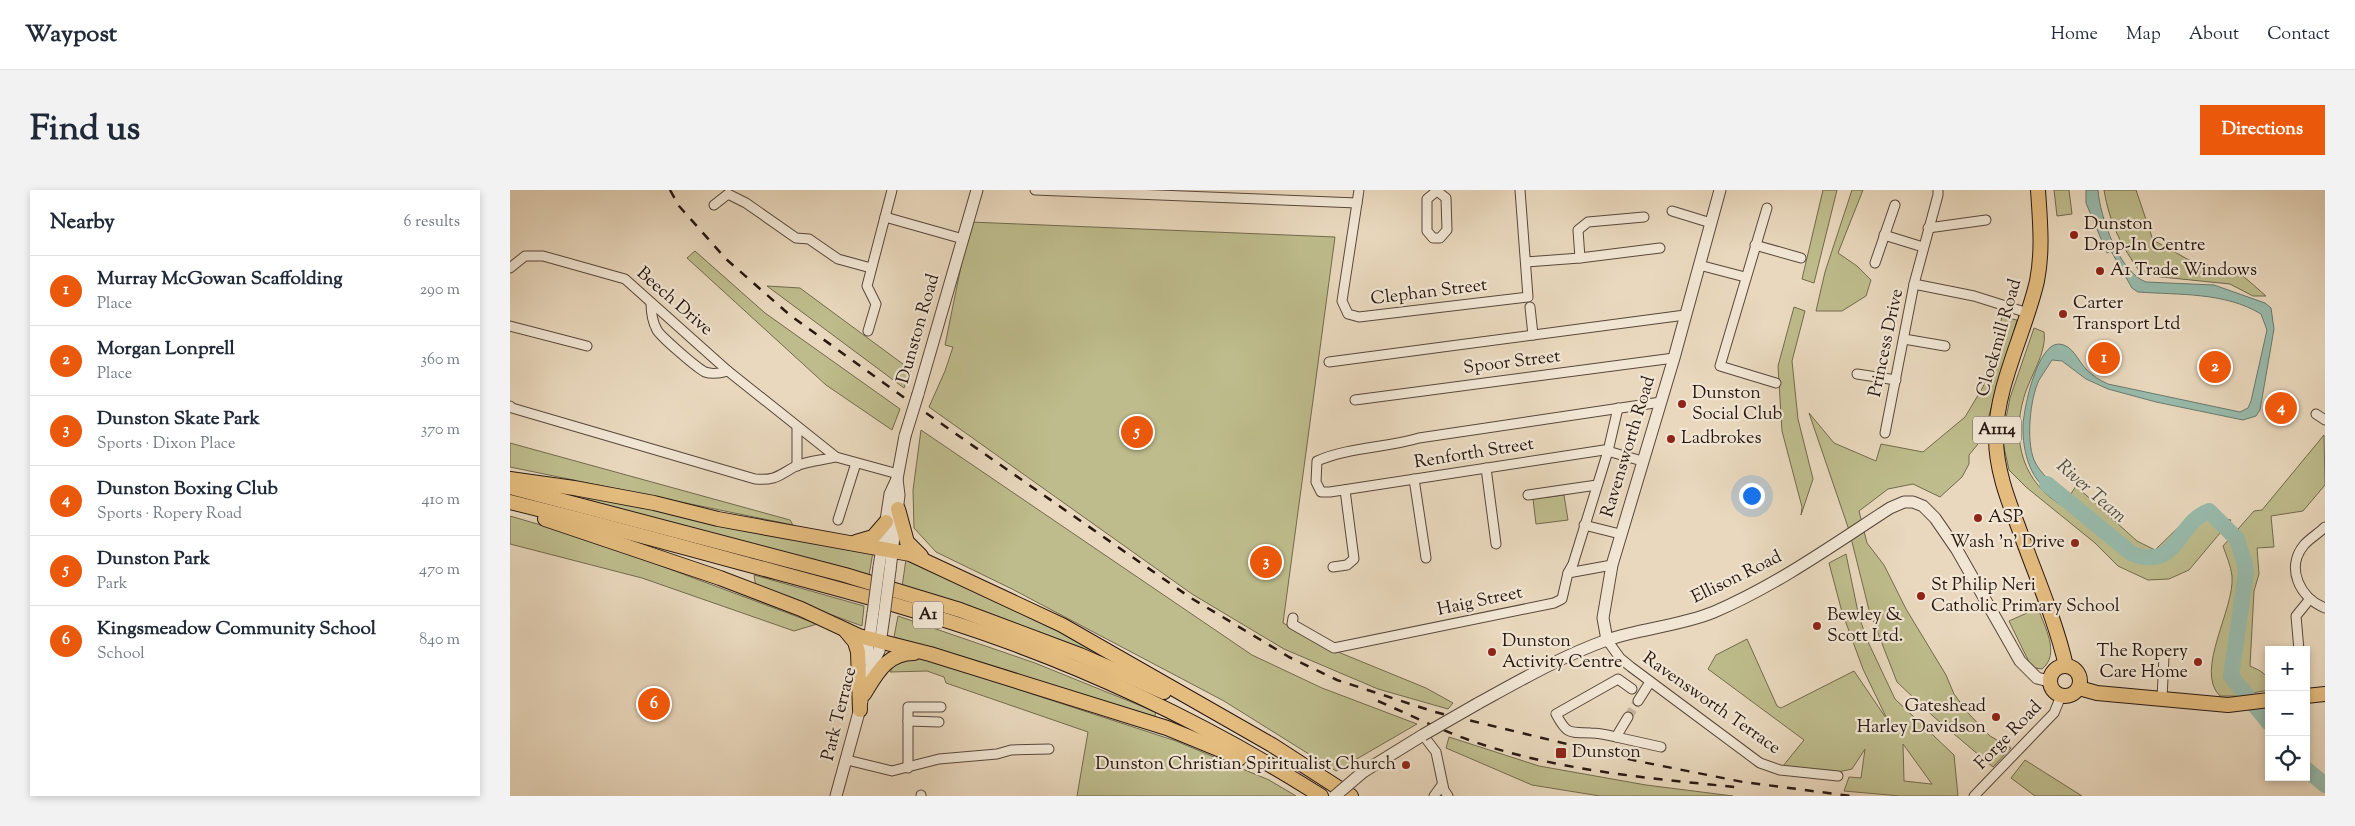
<!DOCTYPE html>
<html lang="en">
<head>
<meta charset="utf-8">
<style>
	body { margin:0; font-family:"Sorts Mill Goudy",serif; background:#f2f2f3; color:#1f2937 }
	.controls { position:absolute; right:15px; bottom:15px; display:grid; overflow:hidden; border-radius:0px; box-shadow:0 2px 8px #0003 }
	.controls button { width:45px; height:45px; display:grid; place-items:center; padding:0; border:0; border-bottom:1px solid #e0e1e3; background:#fff; color:#1f2937; font:25px sans-serif }
	.you { position:absolute; left:1241px; top:305px; width:18px; height:18px; margin:-12px; border:4px solid #fff; border-radius:50%; background:#1a73e8; box-shadow:0 0 0 8px #1a73e833 }
	.badge { display:grid; place-items:center; width:32px; height:32px; border-radius:50%; background:#ea580c; color:#fff; font-size:16px; font-weight:700 }
	.pin { position:absolute; translate:-50% -50%; border:2px solid #fff; box-shadow:0 1px 5px #0006 }
	.list { margin:0; padding:0; list-style:none }
	h2 { display:flex; justify-content:space-between; align-items:center; height:65px; margin:0; padding:0 20px; font-size:21px }
	h2 small { font-size:16px; font-weight:400; color:#747a83 }
	.list li { display:grid; grid-template-columns:32px 1fr auto; gap:15px; align-items:center; box-sizing:border-box; height:70px; padding:0 20px; border-top:1px solid #e0e1e3 }
	.list b { display:block; font-size:19px; white-space:nowrap }
	.list p { margin:0; font-size:16px; white-space:nowrap; color:#747a83 }
	.list em { font-size:16px; font-style:normal; color:#747a83 }
	.icon { flex:none; width:28px; height:28px; fill:none; stroke:currentColor; stroke-width:2; stroke-linecap:round; stroke-linejoin:round }
	.map { position:relative; flex:none; width:1815px; height:606px; overflow:hidden; border-radius:0px }
	header { display:flex; align-items:center; gap:30px; box-sizing:border-box; height:70px; padding:0 25px; background:#fff; border-bottom:1px solid #e0e1e3 }
	header strong { font-size:24px }
	nav { display:flex; gap:28px; margin-inline-start:auto; font-size:18px }
	.intro { display:flex; align-items:center; justify-content:space-between; box-sizing:border-box; height:120px; padding:0 30px }
	h1 { margin:0; font-size:35px }
	.button { padding:12px 22px; border-radius:0px; background:#ea580c; color:#fff; font-size:18px; font-weight:700 }
	main { display:flex; gap:30px; padding:0 30px }
	aside { flex:1; background:#fff; border-radius:0px; box-shadow:0 2px 8px #0003 }
	.map>svg:first-child { display:block }
	.green { fill:#bebc8c; stroke:#726a4e; fill-rule:evenodd }
	.water { fill:#98bbac; stroke:#6b796e }
	.lines { fill:none; stroke-linecap:round; stroke-linejoin:round }
	.river { stroke:#98bbac; stroke-width:16 }
	.minor-tunnel { stroke:#c2b19b; stroke-width:9; stroke-dasharray:9 4.5; stroke-linecap:butt }
	.minor-casing { stroke:#58473c; stroke-width:11 }
	.tertiary-casing { stroke:#58473c; stroke-width:13 }
	.primary-casing { stroke:#271711; stroke-width:16 }
	.trunk-casing { stroke:#271711; stroke-width:16 }
	.minor { stroke:#f1e6d4; stroke-width:9 }
	.tertiary { stroke:#f1e6d4; stroke-width:11 }
	.primary { stroke:#e4bc7e; stroke-width:14 }
	.trunk { stroke:#e4bc7e; stroke-width:14 }
	.rail { stroke:#271711; stroke-width:2.5; stroke-dasharray:9 9; stroke-linecap:butt }
	.tertiary-bridge-casing { stroke:#58473c; stroke-width:13; stroke-linecap:butt }
	.tertiary-bridge { stroke:#f1e6d4; stroke-width:11 }
	.poi-dot { fill:#8f2418; stroke:#f1e6d4; stroke-width:2 }
	.labels { text-anchor:middle; dominant-baseline:central; stroke-width:4.5; stroke-linejoin:round; paint-order:stroke }
	.shield { fill:#f1e6d4; stroke:#64554c; stroke-width:1 }
	.shield-label { font-size:16px; font-weight:bold; fill:#271711 }
	.poi-label { font-size:18px; fill:#271711; stroke:#f1e6d4; text-anchor:start }
	.street-label { font-size:18px; fill:#271711; stroke:#f1e6d4 }
	.water-label { font-size:19px; font-style:italic; fill:#4f5047; stroke:#f1e6d4 }
</style>
</head>
<body>
<header>
<strong>Waypost</strong>
<nav><a>Home</a><a>Map</a><a>About</a><a>Contact</a></nav>
</header>
<div class="intro"><h1>Find us</h1><a class="button">Directions</a></div>
<main>
<aside>
<h2>Nearby<small>6 results</small></h2>
<ul class="list">
<li><span class="badge">1</span><div><b>Murray McGowan Scaffolding</b><p>Place</p></div><em>290 m</em></li>
<li><span class="badge">2</span><div><b>Morgan Lonprell</b><p>Place</p></div><em>360 m</em></li>
<li><span class="badge">3</span><div><b>Dunston Skate Park</b><p>Sports · Dixon Place</p></div><em>370 m</em></li>
<li><span class="badge">4</span><div><b>Dunston Boxing Club</b><p>Sports · Ropery Road</p></div><em>410 m</em></li>
<li><span class="badge">5</span><div><b>Dunston Park</b><p>Park</p></div><em>470 m</em></li>
<li><span class="badge">6</span><div><b>Kingsmeadow Community School</b><p>School</p></div><em>840 m</em></li>
</ul>
</aside>
<div class="map">
<svg width="1815" height="606" viewBox="0 0 1815 606">
	<rect width="100%" height="100%" fill="#e9d8bd"/>
	<filter id="stains"><feTurbulence type="fractalNoise" baseFrequency=".004" numOctaves="4"/><feColorMatrix values="0 0 0 0 .2 0 0 0 0 .09 0 0 0 0 .02 0 0 0 .5 -.17"/></filter>
	<radialGradient id="worn" r=".72"><stop offset=".6" stop-color="#630" stop-opacity="0"/><stop offset="1" stop-color="#630" stop-opacity=".3"/></radialGradient>
	<g class="green">
		<polygon points="1313,0 1327,0 1304,93 1292,89"/>
		<polygon points="1342,0 1353,0 1328,63 1347,76 1361,90 1356,106 1332,121 1306,121 1315,82"/>
		<polygon points="1544,0 1559,0 1562,24 1547,26"/>
		<path d="M1594 0H1626L1643 50 1679 70 1732 85 1756 106H1743L1720 94 1632 85C1611 55 1600 35 1594 0Z"/>
		<polygon points="460,32 825,47 773,433 828,462 916,498 943,513 938,519 868,499 774,459 682,404 419,217 435,181 443,157 435,155"/>
		<polygon points="185,61 255,123 390,219 382,240 316,195 177,68"/>
		<polygon points="257,96 290,98 401,180 394,198"/>
		<polygon points="1284,117 1295,121 1282,171 1288,229 1303,289 1291,325 1292,317 1272,241 1268,176"/>
		<polygon points="1492,127 1507,130 1472,249 1459,265 1459,274 1452,287 1430,307 1403,294 1378,299 1349,321 1357,353 1374,375 1396,419 1436,485 1444,504 1458,523 1480,546 1501,558 1483,577 1424,527 1387,492 1359,420 1339,340 1299,223 1324,253 1366,271 1371,254 1413,262 1455,227 1473,197"/>
		<path d="M1524 138 1534 142C1537 163 1520 186 1514 207 1501 251 1513 293 1553 316L1566 296 1627 351 1645 360 1677 329 1700 326 1721 330 1679 380 1659 389 1638 390 1608 376 1585 353 1516 297 1499 280 1492 248 1500 208Z"/>
		<polygon points="411,240 742,465 812,498 907,534 826,581 714,511 502,399 426,362 404,338 403,300"/>
		<path d="M1814 245 1815 295 1793 321 1761 326 1764 357 1747 358 1749 384 1744 401 1740 476C1753 482 1759 484 1759 500L1726 506H1710C1684 481 1725 419 1722 386 1721 376 1716 365 1713 356L1744 321 1752 320Z"/>
		<polygon points="0,253 280,330 283,335 0,277"/>
		<polygon points="77,305 363,362 359,385 77,310"/>
		<polygon points="1054,305 1058,330 1026,334 1023,309"/>
		<polygon points="0,326 55,342 146,374 307,434 284,441 132,388 0,354"/>
		<path d="M1336 364 1349 427 1359 454 1385 509 1444 565 1448 606H1390L1334 601 1339 587 1351 588 1355 559 1342 579 1328 582 1273 576 1294 550 1198 479 1206 465 1237 449 1267 516 1271 518 1344 481 1378 531 1353 479 1332 422 1319 373ZM1393 554 1422 594H1421L1394 591Z"/>
		<path d="M396 369 430 382 603 468 602 474C534 444 465 414 392 397Z"/>
		<polygon points="244,385 354,416 352,436 246,397"/>
		<path d="M1528 418C1534 436 1551 464 1532 479L1525 478 1520 474 1499 431Z"/>
		<polygon points="388,426 525,473 646,522 644,529 384,447"/>
		<polygon points="409,467 666,551 759,590 786,606 567,606 578,542 436,493 434,487 417,481 380,482 386,471"/>
		<polygon points="939,547 1029,576 1136,595 1223,606 1090,606 1022,595 936,558"/>
		<polygon points="1515,570 1572,606 1525,606 1501,588"/>
	</g>
	<path class="water" d="M1576 0H1588C1590 27 1609 82 1636 92L1704 95 1755 113 1761 118 1764 139 1750 220 1746 226 1733 230 1646 212 1598 199 1576 189 1552 171 1542 170C1538 177 1533 183 1529 190 1520 209 1516 250 1524 270 1530 284 1545 295 1555 305L1551 311C1541 303 1527 293 1522 281 1516 269 1513 254 1513 240 1512 223 1527 153 1549 154 1563 155 1568 171 1576 179 1583 186 1589 190 1598 194L1730 222 1738 218 1741 211 1757 140 1751 124C1715 102 1669 105 1628 102L1622 98 1601 61 1597 63 1576 13Z"/>
	<g class="lines">
		<g class="river">
			<path d="M1537 294 1621 363C1667 383 1667 332 1699 321L1727 349 1735 374 1736 383 1721 486 1759 533"/>
			<polyline points="1796,579 1815,595"/>
		</g>
		<polyline class="minor-tunnel" points="1118,527 1128,511"/>
		<g class="minor-casing">
			<g id="minor">
				<polyline points="525,0 847,13"/>
				<polyline points="849,0 832,111 838,124 849,127 1018,107 1010,0"/>
				<polyline points="927,1 936,8 937,40 930,48 923,48 917,41 917,9 928,0"/>
				<polyline points="204,15 218,4 236,13 286,48 299,49 328,69 361,78"/>
				<polyline points="1257,18 1210,176 1266,193"/>
				<polyline points="1162,21 1201,33"/>
				<polyline points="375,27 453,49"/>
				<polyline points="1418,38 1476,30"/>
				<polyline points="1374,45 1413,57"/>
				<polyline points="1245,55 1291,68"/>
				<polyline points="1070,68 1068,40 1078,32 1134,27"/>
				<polyline points="1016,72 1070,68 1150,58"/>
				<polyline points="1365,73 1385,15"/>
				<polyline points="1189,75 1235,87"/>
				<polyline points="0,78 15,66 33,66 115,89 218,181 326,267 388,284"/>
				<polyline points="1404,94 1428,5 1428,0"/>
				<path d="M141 113C141 123 142 131 147 140 151 147 187 178 195 182 203 185 211 183 218 181"/>
				<polyline points="1020,117 1023,145"/>
				<polyline points="0,136 77,156"/>
				<polyline points="358,141 366,114 357,96 382,0"/>
				<polyline points="1394,149 1435,156"/>
				<polyline points="819,172 1175,125"/>
				<polyline points="1347,184 1386,190"/>
				<polyline points="845,210 1164,168"/>
				<path d="M0 216 2 218 245 289C266 291 269 285 286 276 297 271 314 270 326 267"/>
				<polyline points="1806,224 1815,230"/>
				<polyline points="1375,243 1404,94 1464,106 1518,123"/>
				<path d="M1132 271 1094 260 820 302H811L806 292 807 271C839 257 876 258 909 248L1151 212"/>
				<polyline points="287,276 287,238"/>
				<polyline points="976,278 986,354"/>
				<polyline points="904,289 916,368"/>
				<polyline points="1018,305 1087,295"/>
				<polyline points="328,330 346,273"/>
				<polyline points="1074,335 1110,344"/>
				<path d="M1815 337C1808 344 1800 348 1794 355 1775 378 1790 408 1815 418"/>
				<polyline points="823,377 837,375 844,369 835,300"/>
				<polyline points="1058,383 1063,374 1098,261 1108,218"/>
				<polyline points="783,428 782,434 824,458 1044,413 1052,409 1058,383 1102,375"/>
				<polyline points="1097,450 1110,468 1121,477 1250,573 1270,580 1328,586"/>
				<polyline points="1789,460 1786,426 1799,410"/>
				<polyline points="1652,509 1654,466"/>
				<polyline points="1128,511 1140,492"/>
				<path d="M1118 527 1106 547C1098 545 1089 543 1081 543 1059 542 1057 545 1046 524L1108 489 1122 499"/>
				<polyline points="398,531 429,532"/>
				<polyline points="913,545 926,562 934,600 938,606"/>
				<polyline points="1106,547 1151,557"/>
				<polyline points="337,570 382,581 429,569 487,564 501,560 539,559"/>
				<polyline points="398,578 398,517 431,517"/>
				<polyline points="411,606 411,605"/>
				<polyline points="924,606 932,595"/>
				<polyline points="1464,606 1544,523 1551,506"/>
			</g>
		</g>
		<g class="tertiary-casing">
			<g id="tertiary">
				<polyline points="408,204 467,0"/>
				<polyline points="369,377 380,304 387,289 395,246"/>
				<polyline points="380,380 389,305 387,289"/>
				<polyline points="1097,450 1093,428 1102,375 1164,168 1210,0"/>
				<polyline points="361,476 369,461 374,426"/>
				<polyline points="356,496 361,476 358,458 363,423"/>
				<path d="M967 514C1009 491 1052 466 1097 450 1132 438 1170 436 1204 422 1267 395 1323 355 1380 318L1394 312H1403L1413 316 1425 328 1447 360 1510 471 1527 488 1539 491"/>
				<polyline points="853,582 913,545"/>
				<polyline points="326,606 352,511"/>
			</g>
		</g>
		<g class="primary-casing">
			<g id="primary">
				<path d="M1528 0C1530 30 1533 61 1527 91 1516 140 1485 198 1486 248 1486 278 1497 308 1508 336 1524 382 1545 428 1556 476"/>
				<circle cx="1555" cy="491" r="15"/>
				<polyline points="1569,498 1587,503 1718,515 1759,510"/>
				<polyline points="1796,506 1815,504"/>
			</g>
		</g>
		<g class="trunk-casing">
			<g id="trunk">
				<polyline points="0,289 64,298 144,313 208,329 400,364 552,435 762,555 841,606"/>
				<polyline points="0,297 335,385 450,420 570,465 654,502"/>
				<path d="M0 312C78 331 155 352 232 373 321 397 412 420 499 452 608 492 713 544 811 606"/>
				<polyline points="388,319 397,352 411,366"/>
				<polyline points="35,329 210,388 291,419 349,446 420,464 657,538 730,568"/>
				<polyline points="346,352 363,347 376,332"/>
				<polyline points="335,440 345,452 348,462 350,520"/>
				<path d="M354 504C367 483 377 463 404 463"/>
			</g>
		</g>
		<use href="#minor" class="minor"/>
		<use href="#tertiary" class="tertiary"/>
		<use href="#primary" class="primary"/>
		<use href="#trunk" class="trunk"/>
		<g class="rail">
			<polyline points="160,0 169,16 216,69 281,126 396,209 681,408 779,467 827,490 925,522 1127,571 1233,592 1341,606"/>
			<path d="M868 511C898 524 928 539 959 550 1044 580 1136 588 1225 597"/>
		</g>
		<g class="tertiary-bridge-casing">
			<g id="tertiary-bridge">
				<polyline points="395,246 408,204"/>
				<polyline points="363,423 369,377"/>
				<polyline points="374,426 380,380"/>
				<polyline points="913,545 967,514"/>
				<polyline points="825,606 853,582"/>
			</g>
		</g>
		<use href="#tertiary-bridge" class="tertiary-bridge"/>
	</g>
	<g class="poi-dot">
		<circle cx="1564" cy="45" r="5"/>
		<circle cx="1590" cy="81" r="5"/>
		<circle cx="1553" cy="124" r="5"/>
		<circle cx="1172" cy="214" r="5"/>
		<circle cx="1161" cy="249" r="5"/>
		<circle cx="1468" cy="328" r="5"/>
		<circle cx="1565" cy="353" r="5"/>
		<circle cx="1411" cy="406" r="5"/>
		<circle cx="1307" cy="436" r="5"/>
		<circle cx="982" cy="462" r="5"/>
		<circle cx="1688" cy="472" r="5"/>
		<circle cx="1486" cy="527" r="5"/>
		<rect x="1045" y="557" width="12" height="12" rx="2.5"/>
		<circle cx="896" cy="575" r="5"/>
	</g>
	<g class="labels">
		<g class="shield">
			<rect x="1463" y="226.5" width="48" height="27" rx="4"/>
			<rect x="403" y="411.5" width="30" height="27" rx="4"/>
		</g>
		<g class="shield-label">
			<text x="1487" y="240">A1114</text>
			<text x="418" y="425">A1</text>
		</g>
		<g class="poi-label">
			<text x="1574" y="35">Dunston<tspan x="1574" dy="21">Drop-In Centre</tspan></text>
			<text x="1600" y="81">A1 Trade Windows</text>
			<text x="1563" y="114">Carter<tspan x="1563" dy="21">Transport Ltd</tspan></text>
			<text x="1182" y="204">Dunston<tspan x="1182" dy="21">Social Club</tspan></text>
			<text x="1171" y="249">Ladbrokes</text>
			<text x="1478" y="328">ASP</text>
			<text x="1555" y="353" text-anchor="end">Wash 'n' Drive</text>
			<text x="1421" y="396">St Philip Neri<tspan x="1421" dy="21">Catholic Primary School</tspan></text>
			<text x="1317" y="426">Bewley &amp;<tspan x="1317" dy="21">Scott Ltd.</tspan></text>
			<text x="992" y="452">Dunston<tspan x="992" dy="21">Activity Centre</tspan></text>
			<text x="1678" y="462" text-anchor="end">The Ropery<tspan x="1678" dy="21">Care Home</tspan></text>
			<text x="1476" y="517" text-anchor="end">Gateshead<tspan x="1476" dy="21">Harley Davidson</tspan></text>
			<text x="1062" y="563">Dunston</text>
			<text x="886" y="575" text-anchor="end">Dunston Christian Spiritualist Church</text>
		</g>
		<g class="street-label">
			<text transform="translate(919 103) rotate(-7)">Clephan Street</text>
			<text transform="translate(164 112) rotate(41)">Beech Drive</text>
			<text transform="translate(409 139) rotate(-74)">Dunston Road</text>
			<text transform="translate(1490 148) rotate(-74)">Clockmill Road</text>
			<text transform="translate(1377 153) rotate(-78)">Princess Drive</text>
			<text transform="translate(1002 173) rotate(-7)">Spoor Street</text>
			<text transform="translate(1119 257) rotate(-73)">Ravensworth Road</text>
			<text transform="translate(964 264) rotate(-9)">Renforth Street</text>
			<text transform="translate(1227 388) rotate(-26)">Ellison Road</text>
			<text transform="translate(970 412) rotate(-12)">Haig Street</text>
			<text transform="translate(1201 514) rotate(35)">Ravensworth Terrace</text>
			<text transform="translate(330 524) rotate(-76)">Park Terrace</text>
			<text transform="translate(1499 546) rotate(-46)">Forge Road</text>
		</g>
		<g class="water-label">
			<text transform="translate(1581 302) rotate(41)">River Team</text>
		</g>
	</g>
	<rect width="100%" height="100%" filter="url(#stains)"/>
	<rect width="100%" height="100%" fill="url(#worn)"/>
</svg>
<div class="controls">
<button>+</button>
<button>−</button>
<button><svg class="icon" aria-label="locate" viewBox="0 0 24 24"><circle cx="12" cy="12" r="6"/><path d="M12 2v4M12 18v4M2 12h4M18 12h4"/></svg></button>
</div>
<div class="you"></div>
<div class="pin badge" style="left:1594px;top:168px">1</div>
<div class="pin badge" style="left:1705px;top:177px">2</div>
<div class="pin badge" style="left:756px;top:372px">3</div>
<div class="pin badge" style="left:1771px;top:218px">4</div>
<div class="pin badge" style="left:627px;top:242px">5</div>
<div class="pin badge" style="left:144px;top:514px">6</div>
</div>
</main>
</body>
</html>
